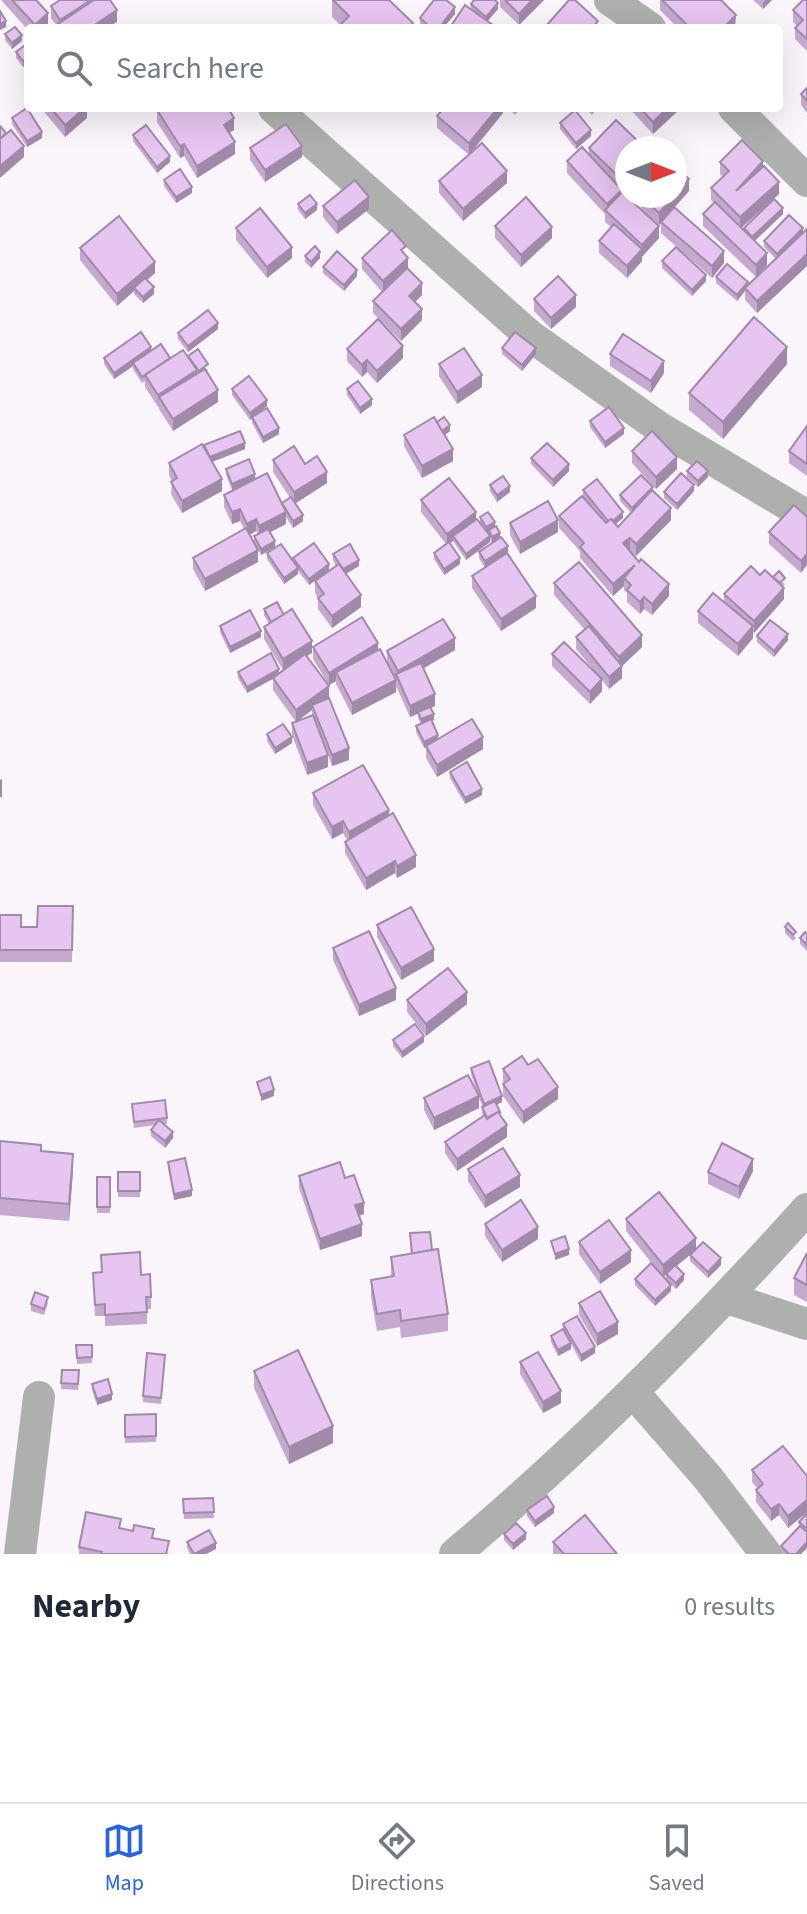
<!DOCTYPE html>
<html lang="en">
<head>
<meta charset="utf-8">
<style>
	body { margin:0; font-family:"Source Sans 3",sans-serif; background:#f2f2f3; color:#1f2937 }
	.compass { position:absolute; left:615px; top:136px; width:72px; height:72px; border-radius:50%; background:#fff; box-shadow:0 8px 32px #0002; rotate:90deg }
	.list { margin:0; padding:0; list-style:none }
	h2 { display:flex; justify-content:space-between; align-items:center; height:104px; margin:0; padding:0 32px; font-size:34px }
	h2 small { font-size:26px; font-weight:400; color:#747a83 }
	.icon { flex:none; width:44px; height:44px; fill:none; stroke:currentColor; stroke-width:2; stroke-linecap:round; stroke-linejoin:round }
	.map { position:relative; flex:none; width:807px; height:1554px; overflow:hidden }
	.search { position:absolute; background:#fff; box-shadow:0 8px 32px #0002; left:24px; right:24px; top:24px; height:88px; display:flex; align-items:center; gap:20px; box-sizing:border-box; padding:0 28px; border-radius:8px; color:#747a83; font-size:30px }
	.sheet { height:248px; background:#fff }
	nav { display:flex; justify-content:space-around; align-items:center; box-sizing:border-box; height:112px; border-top:2px solid #e0e1e3; background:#fff; font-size:22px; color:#747a83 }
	nav a { display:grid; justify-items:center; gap:4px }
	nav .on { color:#2563eb }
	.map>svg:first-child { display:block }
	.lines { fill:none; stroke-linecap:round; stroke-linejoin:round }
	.minor { stroke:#aeb0ad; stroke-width:32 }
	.wall { fill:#c6a9cf; fill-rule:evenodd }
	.shaded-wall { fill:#a18aa9 }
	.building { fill:#e6c5f1; stroke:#a18aa9; stroke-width:2 }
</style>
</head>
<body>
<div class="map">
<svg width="807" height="1554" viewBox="0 0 807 1554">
	<rect width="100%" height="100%" fill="#f9f5fa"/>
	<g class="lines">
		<g class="minor">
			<polyline points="610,0 650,28"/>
			<polyline points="274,108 529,335 660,428 807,516"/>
			<polyline points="734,108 807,181"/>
			<polyline points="727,1298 807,1324"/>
			<polyline points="633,1392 708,1478 766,1554"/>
			<polyline points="20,1554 39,1397"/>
			<path d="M455 1554C581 1448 697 1331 807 1209"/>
		</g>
	</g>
	<g class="wall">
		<polygon points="1,0 38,0 37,1 48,24 44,28 28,28 28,30"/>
		<polygon points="332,0 413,28 340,25 332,17"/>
		<polygon points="500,0 544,0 519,25 500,7"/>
		<polygon points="660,0 721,0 736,27 678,28 660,10"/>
		<polygon points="753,0 772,0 763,9"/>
		<polygon points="807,0 807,51 795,39 795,28 797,26 793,22 793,10"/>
		<polygon points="471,4 498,9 487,21 497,28 451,28 451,26 471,10"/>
		<polygon points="51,6 117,22 56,25 51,18"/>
		<polygon points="455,14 443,28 424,28 420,24 420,18"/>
		<polygon points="5,34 22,41 12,49 5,40"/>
		<polygon points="28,43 28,63 23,67 16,58 16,52"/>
		<polygon points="807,88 807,113 801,105 801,94"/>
		<polygon points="41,108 87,108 87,118 65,137"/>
		<polygon points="503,108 503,113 469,155 437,128 437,116"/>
		<polygon points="508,108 521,108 515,115"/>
		<polygon points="585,108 598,108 592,115"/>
		<polygon points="629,108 681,108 653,134"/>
		<polygon points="157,110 234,130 229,133 235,154 197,178 184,156 180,158 157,122"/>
		<polygon points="12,118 42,138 27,147 12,124"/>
		<polygon points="560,123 591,136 576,149 560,129"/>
		<polygon points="133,135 170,162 157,173 133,141"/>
		<polygon points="250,148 302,157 265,182 250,160"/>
		<polygon points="589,148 645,148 623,193 659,238 642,256 642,261 627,278 599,253 599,241 611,227 605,222 605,214 567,173 567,161 589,154"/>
		<polygon points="720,162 763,167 779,194 741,228 744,230 744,228 783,214 755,241 767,265 756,277 703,226 703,214 714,203 711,200 711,188 723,177 720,174"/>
		<polygon points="164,180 192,193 176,203 164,186"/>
		<polygon points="439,181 507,183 463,221 439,193"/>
		<polygon points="689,191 674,207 724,263 712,278 661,233 661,223 659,225 641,208 641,197"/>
		<polygon points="298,204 317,210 305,219 298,210"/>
		<polygon points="323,206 369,209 337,234 323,217"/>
		<polygon points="495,226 552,238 521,267 495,238"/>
		<polygon points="236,228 292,258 267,278 236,240"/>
		<polygon points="807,229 807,266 757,313 745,300 745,291 737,301 716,283 716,277 748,286 776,259 764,247 764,241 803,234"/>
		<polygon points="80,248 155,273 147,280 154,294 143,303 134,294 134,291 117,306 80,260"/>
		<polygon points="406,255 408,268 422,295 415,302 422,320 401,341 373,313 373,301 382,292 362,269 362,258"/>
		<polygon points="305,256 320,258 311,268 305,262"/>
		<polygon points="662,261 706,281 692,296 662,268"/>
		<polygon points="323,267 357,276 344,291 323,273"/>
		<polygon points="534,299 576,307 551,329 534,311"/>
		<polygon points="218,329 188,352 178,339 178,333"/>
		<polygon points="502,348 536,354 522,371 502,354"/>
		<polygon points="347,349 403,358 377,383 367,372 362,377 347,361"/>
		<polygon points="151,350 170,358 188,357 208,370 207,372 218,402 173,431 159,409 159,407 158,407 145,387 145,381 142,383 133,369 133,366 114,379 104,364 104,358"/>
		<polygon points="610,354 664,373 651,393 610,366"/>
		<polygon points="439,364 482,387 457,404 439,376"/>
		<polygon points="787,364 723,439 689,410 689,393"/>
		<polygon points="232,389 267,406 259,413 279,434 263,443 252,423 252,418 250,420 232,395"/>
		<polygon points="347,389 372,405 360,414 347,395"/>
		<polygon points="590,421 624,434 605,448 590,427"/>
		<polygon points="437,422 450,431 445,435 453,461 422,478 404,446 404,435"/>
		<polygon points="807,426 807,476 789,463 789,451"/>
		<polygon points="204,448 245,449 212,462 222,491 182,513 171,494 172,481 169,475 169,463"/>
		<polygon points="632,451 677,469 656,489 632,463"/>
		<polygon points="531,458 569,471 553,487 531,464"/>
		<polygon points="273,460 305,464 327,483 295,504 303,521 293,528 286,517 286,524 270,532 275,547 261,555 254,543 254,536 258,534 256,531 250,535 258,562 205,591 193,569 193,558 244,529 240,521 232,524 224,507 224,495 249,482 232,490 226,475 226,469 255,479 282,503 290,498 273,472"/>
		<polygon points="687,471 708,477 698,487 687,477"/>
		<polygon points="490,485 510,492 497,502 490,491"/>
		<polygon points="583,490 623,518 616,524 618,527 631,513 620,501 620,495 653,491 671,520 636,556 629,550 669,596 652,615 644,609 640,614 627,602 627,593 624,590 624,586 613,596 580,558 580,551 559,528 559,516 583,497"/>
		<polygon points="694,491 677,510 664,498 664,492"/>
		<polygon points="421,500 480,522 480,517 495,527 508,552 485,568 479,558 479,552 492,543 490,539 490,542 466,560 453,541 450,544 460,564 444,575 434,559 434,553 446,544 421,512"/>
		<polygon points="807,517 801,573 769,544 769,532"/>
		<polygon points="510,523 558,532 520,554 510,535"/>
		<polygon points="267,553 293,561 293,558 329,570 309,585 298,571 298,574 284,584 267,559"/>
		<polygon points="333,554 359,566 346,574 361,607 332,628 318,609 318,598 315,593 315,581 336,566 333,560"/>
		<polygon points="760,575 773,577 785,584 783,586 784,599 754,633 753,632 753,638 738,656 698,623 698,611 724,602 724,594"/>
		<polygon points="472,576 536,608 501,631 472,588"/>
		<polygon points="554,583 642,647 622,666 622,678 609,689 602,680 602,691 590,704 552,666 552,654 598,675 576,649 576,637 585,630 554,595"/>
		<path d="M264 609 284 615 312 653 307 656 329 698 349 760 332 766 328 755V767L307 775 292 735V723L296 722 273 690V679L247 693 238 678V672L279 673 283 670 264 639V627L269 624 264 615ZM312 710V715L297 721Z"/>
		<polygon points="220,626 261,637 230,653 220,632"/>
		<polygon points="757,636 788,640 774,657 757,642"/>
		<polygon points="313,647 378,650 396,692 352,715 336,684 336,681 329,685 313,659"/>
		<polygon points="455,650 423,668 435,706 431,708 434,720 432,721 438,739 483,749 437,777 426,758 426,747 424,748 416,732 416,726 421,724 418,718 418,714 410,717 396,686 396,680 387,663 387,651"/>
		<polygon points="267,734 292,743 275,754 267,741"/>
		<polygon points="450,772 482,795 465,804 450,778"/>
		<polygon points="313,793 389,816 416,867 397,878 395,873 366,890 345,853 345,842 347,840 343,833 332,839 313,805"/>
		<polygon points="73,906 72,962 0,962 0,915 21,927 37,927"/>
		<polygon points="377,925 434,961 401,980 377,937"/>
		<polygon points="785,927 796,938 793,941 785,933"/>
		<polygon points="807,934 807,951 800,944 800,938"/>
		<polygon points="333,948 396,1000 359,1016 333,960"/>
		<polygon points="407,1000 467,1004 426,1036 407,1012"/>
		<polygon points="393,1040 424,1042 402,1058 393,1046"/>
		<polygon points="528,1065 558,1099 523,1124 503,1096 503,1084 504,1083 503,1081 503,1069"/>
		<polygon points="471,1068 502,1102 496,1105 507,1137 457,1171 445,1153 445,1142 483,1116 482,1113 483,1107 479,1098 479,1108 434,1130 424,1110 424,1098 477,1091 471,1074"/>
		<polygon points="132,1104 167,1118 167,1124 164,1124 173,1138 165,1148 151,1136 151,1130 155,1125 134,1128"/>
		<polygon points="0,1141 41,1151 73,1171 69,1221 0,1215"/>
		<polygon points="168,1162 192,1196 174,1200 168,1168"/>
		<polygon points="468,1169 520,1187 485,1208 468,1181"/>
		<polygon points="753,1171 739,1199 708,1184 708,1172"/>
		<rect x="118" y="1172" width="22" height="25"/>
		<polygon points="299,1176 345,1178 364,1214 359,1216 362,1236 320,1250 299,1188"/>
		<rect x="97" y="1177" width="13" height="36"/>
		<polygon points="626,1219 696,1249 721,1265 708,1278 690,1261 690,1255 694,1251 676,1266 684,1280 676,1289 666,1280 666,1274 663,1277 671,1291 655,1306 635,1285 635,1279 658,1271 626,1231"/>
		<polygon points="485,1224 538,1239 502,1262 485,1236"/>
		<polygon points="410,1233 432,1250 448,1314 448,1331 401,1338 400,1327 377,1331 371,1297 371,1280 391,1277 391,1257 411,1254"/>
		<polygon points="579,1242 631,1262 600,1284 579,1254"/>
		<polygon points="807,1253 807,1302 794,1295 794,1278"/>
		<polygon points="101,1255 141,1275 151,1297 151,1309 147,1309 147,1324 105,1326 105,1316 95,1316 93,1273 101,1272"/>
		<polygon points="48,1303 44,1315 31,1311 31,1304"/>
		<polygon points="579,1303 618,1334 597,1346 579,1315"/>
		<polygon points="563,1324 595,1353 581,1362 565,1333 571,1349 558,1356 551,1342 551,1336 563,1329"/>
		<polygon points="76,1345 92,1345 92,1363 77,1364"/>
		<polygon points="165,1361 161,1404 143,1402 143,1396"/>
		<polygon points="520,1362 561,1403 543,1413 520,1374"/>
		<polygon points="62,1370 79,1370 78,1390 61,1389"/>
		<polygon points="254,1371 333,1443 289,1464 254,1388"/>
		<polygon points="92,1384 112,1400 97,1405 92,1390"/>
		<polygon points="156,1414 156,1442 125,1443 125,1415"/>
		<polygon points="752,1470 807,1512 788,1528 779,1515 771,1521 756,1502 756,1490 758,1489 752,1482"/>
		<polygon points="213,1498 214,1518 184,1519 183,1499"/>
		<polygon points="527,1510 554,1513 535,1527 527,1516"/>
		<polygon points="807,1513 807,1548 801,1554 783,1554 781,1552 781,1546 799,1526 799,1522"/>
		<polygon points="504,1534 526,1539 513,1550 504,1540"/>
		<polygon points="154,1538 169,1554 79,1554 79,1547"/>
		<polygon points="187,1542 216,1549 206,1554 190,1554 187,1548"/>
		<polygon points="553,1542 617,1554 553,1554"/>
	</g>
	<g class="shaded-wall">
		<polygon points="532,0 544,0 519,25 519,14"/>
		<polygon points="766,0 772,0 763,9 763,3"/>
		<polygon points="498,3 498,9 486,23 486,17"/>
		<polygon points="455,7 455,14 443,28 439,28"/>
		<polygon points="117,10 117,22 107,28 90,28"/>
		<polygon points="48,13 48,24 44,28 35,28 35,25"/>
		<polygon points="736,15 735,28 723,28"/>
		<polygon points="6,21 6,27 0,30 0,24"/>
		<polygon points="22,35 22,41 12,49 12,43"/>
		<polygon points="28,57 28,63 23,67 23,61"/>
		<polygon points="85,108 87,108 87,118 65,137 65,125"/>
		<polygon points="498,108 503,108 503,113 469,155 469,143"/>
		<polygon points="668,108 681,108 653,134 653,122"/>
		<polygon points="234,118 234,130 224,136 224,125"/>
		<polygon points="591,130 591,136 576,149 576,143"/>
		<polygon points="42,132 42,138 27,147 27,141"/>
		<polygon points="235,142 235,154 197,178 197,166"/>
		<polygon points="184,144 184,156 180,158 180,146"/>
		<polygon points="24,146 24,157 0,178 0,166"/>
		<polygon points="302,146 302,157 265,182 265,170"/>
		<polygon points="170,156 170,162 157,173 157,167"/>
		<polygon points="763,161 763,172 736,191"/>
		<polygon points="507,171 507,183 463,221 463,209"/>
		<polygon points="627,176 627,188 623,193 623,181"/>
		<polygon points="689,179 689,191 659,225 659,213"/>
		<polygon points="779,182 779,194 740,229 740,217"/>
		<polygon points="192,187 192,193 176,203 176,197"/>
		<polygon points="622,190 622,202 607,211 607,204"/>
		<polygon points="369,197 369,209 337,234 337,222"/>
		<polygon points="317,204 317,210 305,219 305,213"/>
		<polygon points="783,208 783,214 752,243 752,237"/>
		<polygon points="659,226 659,238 642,257 642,245"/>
		<polygon points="552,227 552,238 521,267 521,255"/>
		<polygon points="803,228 803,234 777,260 777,254"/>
		<polygon points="292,247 292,258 267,278 267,267"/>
		<polygon points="642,249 642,261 627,278 627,266"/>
		<polygon points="724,251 724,263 712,278 712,266"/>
		<polygon points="320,252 320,258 311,268 311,262"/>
		<polygon points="767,253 767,265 756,277 756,265"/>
		<polygon points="807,254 807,266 757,313 757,301"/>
		<polygon points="408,258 408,270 383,293 383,281"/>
		<polygon points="155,262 155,273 136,290 134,288 134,291 117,306 117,294"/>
		<polygon points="357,270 357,276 344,291 344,285"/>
		<polygon points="706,275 706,281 692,296 692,290"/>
		<polygon points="748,282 748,288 745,288 745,291 737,301 737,295"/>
		<polygon points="422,283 422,295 409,308 409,296"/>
		<polygon points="154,287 154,294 143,303 143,297"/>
		<polygon points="576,295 576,307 551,329 551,318"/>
		<polygon points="422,309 422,320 401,341 401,329"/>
		<polygon points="218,323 218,329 188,352 188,346"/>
		<polygon points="403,346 403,358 377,383 377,371"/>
		<polygon points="151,347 151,353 133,363 133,366 114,379 114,373"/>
		<polygon points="787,347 787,364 723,439 723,422"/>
		<polygon points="536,348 536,354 522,371 522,365"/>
		<polygon points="367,360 367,372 362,377 362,365"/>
		<polygon points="664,361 664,373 651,393 651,381"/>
		<polygon points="197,370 197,382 159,397 158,407 158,395"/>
		<polygon points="482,375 482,387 457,404 457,392"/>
		<polygon points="218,390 218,402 173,431 173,419"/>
		<polygon points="372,399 372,405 360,414 360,408"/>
		<polygon points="267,400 267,406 250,420 250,413"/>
		<polygon points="450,425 450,431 442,437 442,431"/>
		<polygon points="279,428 279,434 263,443 263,437"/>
		<polygon points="624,428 624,434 605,448 605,442"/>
		<polygon points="245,443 245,449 209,463 209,457"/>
		<polygon points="453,449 453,461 422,478 422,466"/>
		<polygon points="677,457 677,469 656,489 656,477"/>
		<polygon points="569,464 569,471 553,487 553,480"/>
		<polygon points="708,471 708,477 698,487 698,481"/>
		<polygon points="327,472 327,483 294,504 294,492"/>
		<polygon points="255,474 255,480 232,490 232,484"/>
		<polygon points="222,479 222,491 182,513 182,501"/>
		<polygon points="694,485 694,491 677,510 677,504"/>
		<polygon points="510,486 510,492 497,502 497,495"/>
		<polygon points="653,487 653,493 632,514 632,508"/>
		<polygon points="671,508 671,520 636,556 636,544"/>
		<polygon points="240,509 240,521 232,524 232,512"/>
		<polygon points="286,512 286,524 259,538 259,526"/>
		<polygon points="476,512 476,524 453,536 453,541 447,546 447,534"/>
		<polygon points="623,512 623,518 609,529 609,523"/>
		<polygon points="303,515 303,521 293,528 293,521"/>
		<polygon points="256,519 256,531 247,536 247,524"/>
		<polygon points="558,520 558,532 520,554 520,542"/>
		<polygon points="495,522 495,528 486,533 486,527"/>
		<polygon points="500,533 500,539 492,543 492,537"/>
		<polygon points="490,536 490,542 466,560 466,554"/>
		<polygon points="630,538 630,550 623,555 623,543"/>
		<polygon points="275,541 275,547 261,555 261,549"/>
		<polygon points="508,546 508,552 485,568 485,561"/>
		<polygon points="258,550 258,562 205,591 205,579"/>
		<polygon points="807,554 807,565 801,573 801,561"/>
		<polygon points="460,558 460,564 444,575 444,569"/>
		<polygon points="359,560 359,566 342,576 342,570"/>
		<polygon points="329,564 329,570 309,585 309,579"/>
		<polygon points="635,565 624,578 624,586 613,596 613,584"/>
		<polygon points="298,568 298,574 284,584 284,578"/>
		<polygon points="669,584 669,596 652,615 652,604"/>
		<polygon points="784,588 784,599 754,633 754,621"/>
		<polygon points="361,595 361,607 332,628 332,616"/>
		<polygon points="536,596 536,608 501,631 501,619"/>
		<polygon points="644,597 644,609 640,614 640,602"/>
		<polygon points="753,626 753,638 738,656 738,644"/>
		<polygon points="261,631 261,637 230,653 230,647"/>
		<polygon points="788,634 788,640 774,657 774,651"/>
		<polygon points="642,635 642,647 619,669 619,657"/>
		<polygon points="455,638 455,650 400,682 398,678 398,671"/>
		<polygon points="312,641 312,653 283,670 283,659"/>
		<polygon points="378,643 378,655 336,672 336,681 329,685 329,673"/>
		<polygon points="622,666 622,678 609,689 609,677"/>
		<polygon points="279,669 279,675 247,693 247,687"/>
		<polygon points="602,679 602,691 590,704 590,692"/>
		<polygon points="396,680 396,692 352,715 352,703"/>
		<polygon points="329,686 329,698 312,705 312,710 296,722 296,710"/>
		<polygon points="435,694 435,706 410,717 410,706"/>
		<polygon points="434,714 434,720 421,725 421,719"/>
		<polygon points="438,735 438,741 424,748 424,742"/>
		<polygon points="292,737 292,743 275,754 275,748"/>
		<polygon points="483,737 483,749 437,777 437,765"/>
		<polygon points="349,748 349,760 332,766 332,755"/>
		<polygon points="328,755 328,767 307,775 307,763"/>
		<polygon points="2,779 2,797 0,797 0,780"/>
		<polygon points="482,789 482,795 465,804 465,798"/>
		<polygon points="389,810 389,822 349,844 349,832"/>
		<polygon points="343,821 343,833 332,839 332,827"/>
		<polygon points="416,855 416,867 397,878 397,866"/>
		<polygon points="395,861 395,873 366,890 366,878"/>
		<polygon points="434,949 434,961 401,980 401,968"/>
		<polygon points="396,988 396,1000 359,1016 359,1005"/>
		<polygon points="467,992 467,1004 426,1036 426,1024"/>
		<polygon points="424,1036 424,1042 402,1058 402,1052"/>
		<polygon points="558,1087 558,1099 523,1124 523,1112"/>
		<polygon points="274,1090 274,1096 261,1101 261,1095"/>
		<polygon points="479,1096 479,1108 434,1130 434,1118"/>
		<polygon points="502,1096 502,1102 484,1110 484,1104"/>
		<polygon points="507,1125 507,1137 457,1171 457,1159"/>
		<polygon points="173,1132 173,1138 165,1148 165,1141"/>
		<polygon points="73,1154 73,1171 69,1221 69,1204"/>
		<polygon points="753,1159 753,1171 739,1199 739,1187"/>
		<polygon points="520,1175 520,1187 485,1208 485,1196"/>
		<polygon points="192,1190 192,1196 174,1200 174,1194"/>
		<polygon points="364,1203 364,1214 355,1217 355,1205"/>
		<polygon points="362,1224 362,1236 320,1250 320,1239"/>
		<polygon points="538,1227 538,1239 502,1262 502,1250"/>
		<polygon points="696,1238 696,1250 663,1277 663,1265"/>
		<polygon points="569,1249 569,1255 555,1260 555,1254"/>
		<polygon points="631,1250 631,1262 600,1284 600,1272"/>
		<polygon points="721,1258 721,1265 708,1278 708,1272"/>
		<polygon points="684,1274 684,1280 676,1289 676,1283"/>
		<polygon points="671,1285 671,1291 655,1306 655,1300"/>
		<polygon points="618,1322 618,1334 597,1346 597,1334"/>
		<polygon points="571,1343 571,1349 558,1356 558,1350"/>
		<polygon points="595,1347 595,1353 581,1362 581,1355"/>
		<polygon points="561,1391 561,1403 543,1413 543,1402"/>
		<polygon points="112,1394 112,1400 97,1405 97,1399"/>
		<polygon points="333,1426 333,1443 289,1464 289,1447"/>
		<polygon points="807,1500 807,1512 788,1528 788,1516"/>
		<polygon points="779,1504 779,1515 771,1521 771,1509"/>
		<polygon points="554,1507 554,1513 535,1527 535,1521"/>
		<polygon points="526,1533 526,1539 513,1550 513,1544"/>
		<polygon points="807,1542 807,1548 801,1554 796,1554"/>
		<polygon points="216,1543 216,1549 206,1554 195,1554"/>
	</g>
	<g class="building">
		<polygon points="12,0 36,0 48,13 35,25"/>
		<polygon points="60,0 91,0 60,20 51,6"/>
		<polygon points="94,0 110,0 117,10 90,28 52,28"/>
		<polygon points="333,0 389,0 413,23 408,28 337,28 349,16"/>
		<polygon points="434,0 446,0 455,7 439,28 431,28 420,18"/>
		<polygon points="474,0 495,0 498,3 486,17 471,4"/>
		<polygon points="505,0 532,0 519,14"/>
		<polygon points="569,0 575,0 598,21 592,28 546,28 545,27"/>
		<polygon points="662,0 721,0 736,15 723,28 690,28"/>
		<polygon points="803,0 807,0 807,39 795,28 803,20 793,10"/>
		<polygon points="465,5 497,28 454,28 451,26"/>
		<polygon points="0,11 6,21 0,24"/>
		<polygon points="15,27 22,35 12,43 5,34"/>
		<polygon points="28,43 28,57 23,61 16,52"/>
		<polygon points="807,88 807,101 801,94"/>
		<polygon points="27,108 42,132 27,141 12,118"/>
		<polygon points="51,108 85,108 65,125"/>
		<polygon points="161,108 228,108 234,118 224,125 235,142 197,166 184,144 180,146 157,110"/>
		<polygon points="444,108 498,108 469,143 437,116"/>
		<polygon points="640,108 668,108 653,122"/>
		<polygon points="575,110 591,130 576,143 560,123"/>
		<polygon points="616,120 645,148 627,148 627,176 623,181 589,148"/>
		<polygon points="286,124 302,146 265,170 250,148"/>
		<polygon points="146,125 170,156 157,167 133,135"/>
		<polygon points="0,126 6,133 0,139"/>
		<polygon points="11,130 24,146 0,166 0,139"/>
		<polygon points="742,140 763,161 736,191 764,166 779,182 740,217 711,188 729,171 720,162"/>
		<polygon points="482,143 507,171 463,209 439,181"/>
		<polygon points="582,147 622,190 607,204 567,161"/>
		<polygon points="675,166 689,179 675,195"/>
		<polygon points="180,169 192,187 176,197 164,180"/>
		<polygon points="355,180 369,197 337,222 323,206"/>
		<polygon points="622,192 659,226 642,245 605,210"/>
		<polygon points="310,195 317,204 305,213 298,204"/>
		<polygon points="641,196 674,196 659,213"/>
		<polygon points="526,197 552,227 521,255 495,226"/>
		<polygon points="774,199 783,208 752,237 744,228"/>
		<polygon points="715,202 767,253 756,265 703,214"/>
		<polygon points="674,207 724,251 712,266 661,222"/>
		<polygon points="260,208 292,247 267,267 236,228"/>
		<polygon points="789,215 803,228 777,254 764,241"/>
		<polygon points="119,216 155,262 117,294 80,248"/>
		<polygon points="614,224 642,249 627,266 599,241"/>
		<polygon points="807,229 807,254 757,301 745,288"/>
		<polygon points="392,230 406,246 401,250 408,258 383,281 362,258"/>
		<polygon points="315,246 320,252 311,262 305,256"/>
		<polygon points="676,247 706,275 692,290 662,261"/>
		<polygon points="337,251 357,270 344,285 323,267"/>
		<polygon points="727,264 748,282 737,295 716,277"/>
		<polygon points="407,268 422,283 409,296 422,309 401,329 373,301"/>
		<polygon points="558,276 576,295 551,318 534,299"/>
		<polygon points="145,278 154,287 143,297 134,288"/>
		<polygon points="208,310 218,323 188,346 178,333"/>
		<polygon points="754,317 787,347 723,422 689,393"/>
		<polygon points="378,319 403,346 377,371 367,360 362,365 347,349"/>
		<polygon points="141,332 151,347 114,373 104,358"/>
		<polygon points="515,332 536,348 522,365 502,348"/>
		<polygon points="623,334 664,361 651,381 610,354"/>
		<polygon points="161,344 170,358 142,377 133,363"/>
		<polygon points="464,348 482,375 457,392 439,364"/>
		<polygon points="198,349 208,364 199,371 188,356"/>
		<polygon points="183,350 197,370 158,395 145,375"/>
		<polygon points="205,369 218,390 173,419 159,397"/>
		<polygon points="249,376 267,400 250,413 232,389"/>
		<polygon points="358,381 372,399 360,408 347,389"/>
		<polygon points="609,407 624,428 605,442 590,421"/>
		<polygon points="267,408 279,428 263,437 252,417"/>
		<polygon points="434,417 453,449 422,466 404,435"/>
		<polygon points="444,417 450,425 442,431 437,422"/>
		<polygon points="807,426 807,464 789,451"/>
		<polygon points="240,431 245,443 210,457 204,445"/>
		<polygon points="652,431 677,457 656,477 632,451"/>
		<polygon points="547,443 569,464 553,480 531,458"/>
		<polygon points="202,444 222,479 182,501 171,482 177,478 169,463"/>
		<polygon points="294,446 305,464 317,456 327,472 294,492 273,460"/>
		<polygon points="249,459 255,474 232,484 226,469"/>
		<polygon points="697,461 708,471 698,481 687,471"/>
		<polygon points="267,473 286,512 259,526 256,519 247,524 240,509 232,512 224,495"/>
		<polygon points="681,473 694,485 677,504 664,492"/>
		<polygon points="641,475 653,487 632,508 620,495"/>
		<polygon points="503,476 510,486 497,495 490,485"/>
		<polygon points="449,478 476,512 447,534 421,500"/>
		<polygon points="597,479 623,512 613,521 611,519 608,521 583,490"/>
		<polygon points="652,490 671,508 636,544 630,538 623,543 639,562 641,559 669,584 652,604 644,597 640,602 627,590 631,585 624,578 635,565 613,584 580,547 584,543 559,516 582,496 606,523 611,519 618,527"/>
		<polygon points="291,497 303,515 293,521 282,503"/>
		<polygon points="548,501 558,520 520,542 510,523"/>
		<polygon points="794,505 807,517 807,554 801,561 769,532"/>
		<polygon points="488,512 495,522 486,527 480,517"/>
		<polygon points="477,519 490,536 466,554 453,536"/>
		<polygon points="496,526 500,533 492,537 489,530"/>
		<polygon points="246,528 258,550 205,579 193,558"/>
		<polygon points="268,529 275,541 261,549 254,536"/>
		<polygon points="501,537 508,546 485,561 479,552"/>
		<polygon points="449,542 460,558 444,569 434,553"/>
		<polygon points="314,543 329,564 309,579 293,558"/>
		<polygon points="281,544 298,568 284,578 267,553"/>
		<polygon points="350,544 359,560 343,569 333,554"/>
		<polygon points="507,553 536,596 501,619 472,576"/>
		<polygon points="579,562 642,635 619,657 554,583"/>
		<polygon points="339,564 361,595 332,616 318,598 324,594 315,581"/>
		<polygon points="751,566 760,575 765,570 784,588 754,621 724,594"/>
		<polygon points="779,571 785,578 780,583 773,577"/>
		<polygon points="713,593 753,626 738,644 698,611"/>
		<polygon points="277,602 284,615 271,622 264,609"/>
		<polygon points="292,609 312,641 283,659 264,627"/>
		<polygon points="250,610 261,631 230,647 220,626"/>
		<polygon points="362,617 378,643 329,673 313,647"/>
		<polygon points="443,619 455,638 398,671 387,651"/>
		<polygon points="770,620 788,634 774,651 757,636"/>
		<polygon points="589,626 622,666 609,677 576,637"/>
		<polygon points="564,642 602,679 590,692 552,654"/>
		<polygon points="380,649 396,680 352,703 336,672"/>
		<polygon points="271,653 279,669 247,687 238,672"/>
		<polygon points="305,654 329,686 296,710 273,678"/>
		<polygon points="421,663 435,694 410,706 396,674"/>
		<polygon points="329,698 349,748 332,755 312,705"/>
		<polygon points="430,707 434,714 421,719 418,712"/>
		<polygon points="313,715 328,755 307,763 292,723"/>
		<polygon points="431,719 438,735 424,742 416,726"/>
		<polygon points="472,719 483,737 437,765 426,746"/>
		<polygon points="283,724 292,737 275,748 267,734"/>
		<polygon points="467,762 482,789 465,798 450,772"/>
		<polygon points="363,765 389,810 349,832 343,821 332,827 313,793"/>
		<polygon points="393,813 416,855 397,866 395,861 366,878 345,842"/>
		<polygon points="38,906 73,906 72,950 0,950 0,915 21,915 21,927 37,927"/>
		<polygon points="411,907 434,949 401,968 377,925"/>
		<polygon points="788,923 796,932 793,935 785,927"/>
		<polygon points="369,931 396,988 359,1005 333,948"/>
		<polygon points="805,932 807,934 807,945 800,938"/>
		<polygon points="448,968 467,992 426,1024 407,1000"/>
		<polygon points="415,1024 424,1036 402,1052 393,1040"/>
		<polygon points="522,1056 528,1065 538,1059 558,1087 523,1112 503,1084 510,1079 503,1069"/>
		<polygon points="489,1061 502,1096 484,1104 471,1068"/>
		<polygon points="468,1075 479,1096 434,1118 424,1098"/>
		<polygon points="270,1077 274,1090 261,1095 257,1082"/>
		<polygon points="165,1100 167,1118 134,1122 132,1104"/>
		<polygon points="495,1101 500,1112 498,1112 487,1118 482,1107"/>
		<polygon points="498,1112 507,1125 457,1159 445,1142 485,1115 487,1119"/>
		<polygon points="159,1120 173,1132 165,1141 151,1130"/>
		<polygon points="0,1141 41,1145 41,1151 73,1154 69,1204 0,1198"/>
		<polygon points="722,1143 753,1159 739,1187 708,1172"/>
		<polygon points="503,1148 520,1175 485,1196 468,1169"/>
		<polygon points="185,1158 192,1190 174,1194 168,1162"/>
		<polygon points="340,1162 345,1178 354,1175 364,1203 355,1205 362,1224 320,1239 299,1176"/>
		<rect x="118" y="1172" width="22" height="19"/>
		<rect x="97" y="1177" width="13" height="30"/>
		<polygon points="659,1192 696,1238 663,1265 626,1219"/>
		<polygon points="521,1200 538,1227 502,1250 485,1224"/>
		<polygon points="609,1220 631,1250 600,1272 579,1242"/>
		<polygon points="430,1232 432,1250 412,1254 410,1233"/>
		<polygon points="565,1236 569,1249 555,1254 551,1241"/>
		<polygon points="703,1242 721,1258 708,1272 690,1255"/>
		<polygon points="438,1249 448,1314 401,1321 400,1310 377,1314 371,1280 394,1276 391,1257"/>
		<polygon points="140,1252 141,1275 150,1274 151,1297 146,1297 147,1312 105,1315 105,1304 95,1305 93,1273 102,1272 101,1255"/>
		<polygon points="807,1253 807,1285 794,1278"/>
		<polygon points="651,1263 671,1285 655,1300 635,1279"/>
		<polygon points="675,1265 684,1274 676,1283 666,1274"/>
		<polygon points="600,1291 618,1322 597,1334 579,1303"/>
		<polygon points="35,1292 48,1297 44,1309 31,1304"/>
		<polygon points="577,1316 595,1347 581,1355 563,1324"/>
		<polygon points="563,1329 571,1343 558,1350 551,1336"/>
		<polygon points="76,1345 92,1345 92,1357 77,1358"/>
		<polygon points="298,1350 333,1426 289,1447 254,1371"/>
		<polygon points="538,1352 561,1391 543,1402 520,1362"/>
		<polygon points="147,1353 165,1355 161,1398 143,1396"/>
		<polygon points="62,1370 79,1370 78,1384 61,1383"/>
		<polygon points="108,1379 112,1394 97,1399 92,1384"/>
		<polygon points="156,1414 156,1436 125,1437 125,1415"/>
		<polygon points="783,1446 807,1476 807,1500 788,1516 779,1504 771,1509 756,1490 763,1484 752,1470"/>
		<polygon points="547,1496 554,1507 535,1521 527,1510"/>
		<polygon points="213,1498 214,1512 184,1513 183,1499"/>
		<polygon points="86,1512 121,1519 119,1528 133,1531 134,1525 154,1529 152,1538 169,1541 166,1554 101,1554 102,1552 79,1547"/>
		<polygon points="807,1513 807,1529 799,1522"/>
		<polygon points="585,1515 617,1554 564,1554 553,1542"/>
		<polygon points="516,1523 526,1533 513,1544 504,1534"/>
		<polygon points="800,1526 807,1532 807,1542 796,1554 789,1554 781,1546"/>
		<polygon points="209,1530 216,1543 194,1554 187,1542"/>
	</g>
</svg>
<svg class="compass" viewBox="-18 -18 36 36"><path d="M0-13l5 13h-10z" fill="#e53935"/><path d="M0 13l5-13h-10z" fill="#747a83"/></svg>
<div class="search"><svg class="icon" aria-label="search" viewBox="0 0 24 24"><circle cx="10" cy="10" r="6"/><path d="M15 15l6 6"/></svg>Search here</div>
</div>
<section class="sheet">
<h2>Nearby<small>0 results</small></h2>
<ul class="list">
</ul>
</section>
<nav>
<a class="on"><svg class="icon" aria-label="map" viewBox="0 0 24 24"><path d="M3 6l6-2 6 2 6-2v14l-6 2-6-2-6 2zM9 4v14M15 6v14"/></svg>Map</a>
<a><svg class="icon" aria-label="directions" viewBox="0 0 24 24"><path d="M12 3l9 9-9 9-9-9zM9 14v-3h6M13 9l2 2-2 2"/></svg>Directions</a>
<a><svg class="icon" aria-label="saved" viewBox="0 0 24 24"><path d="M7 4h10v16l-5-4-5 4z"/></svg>Saved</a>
</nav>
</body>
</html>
